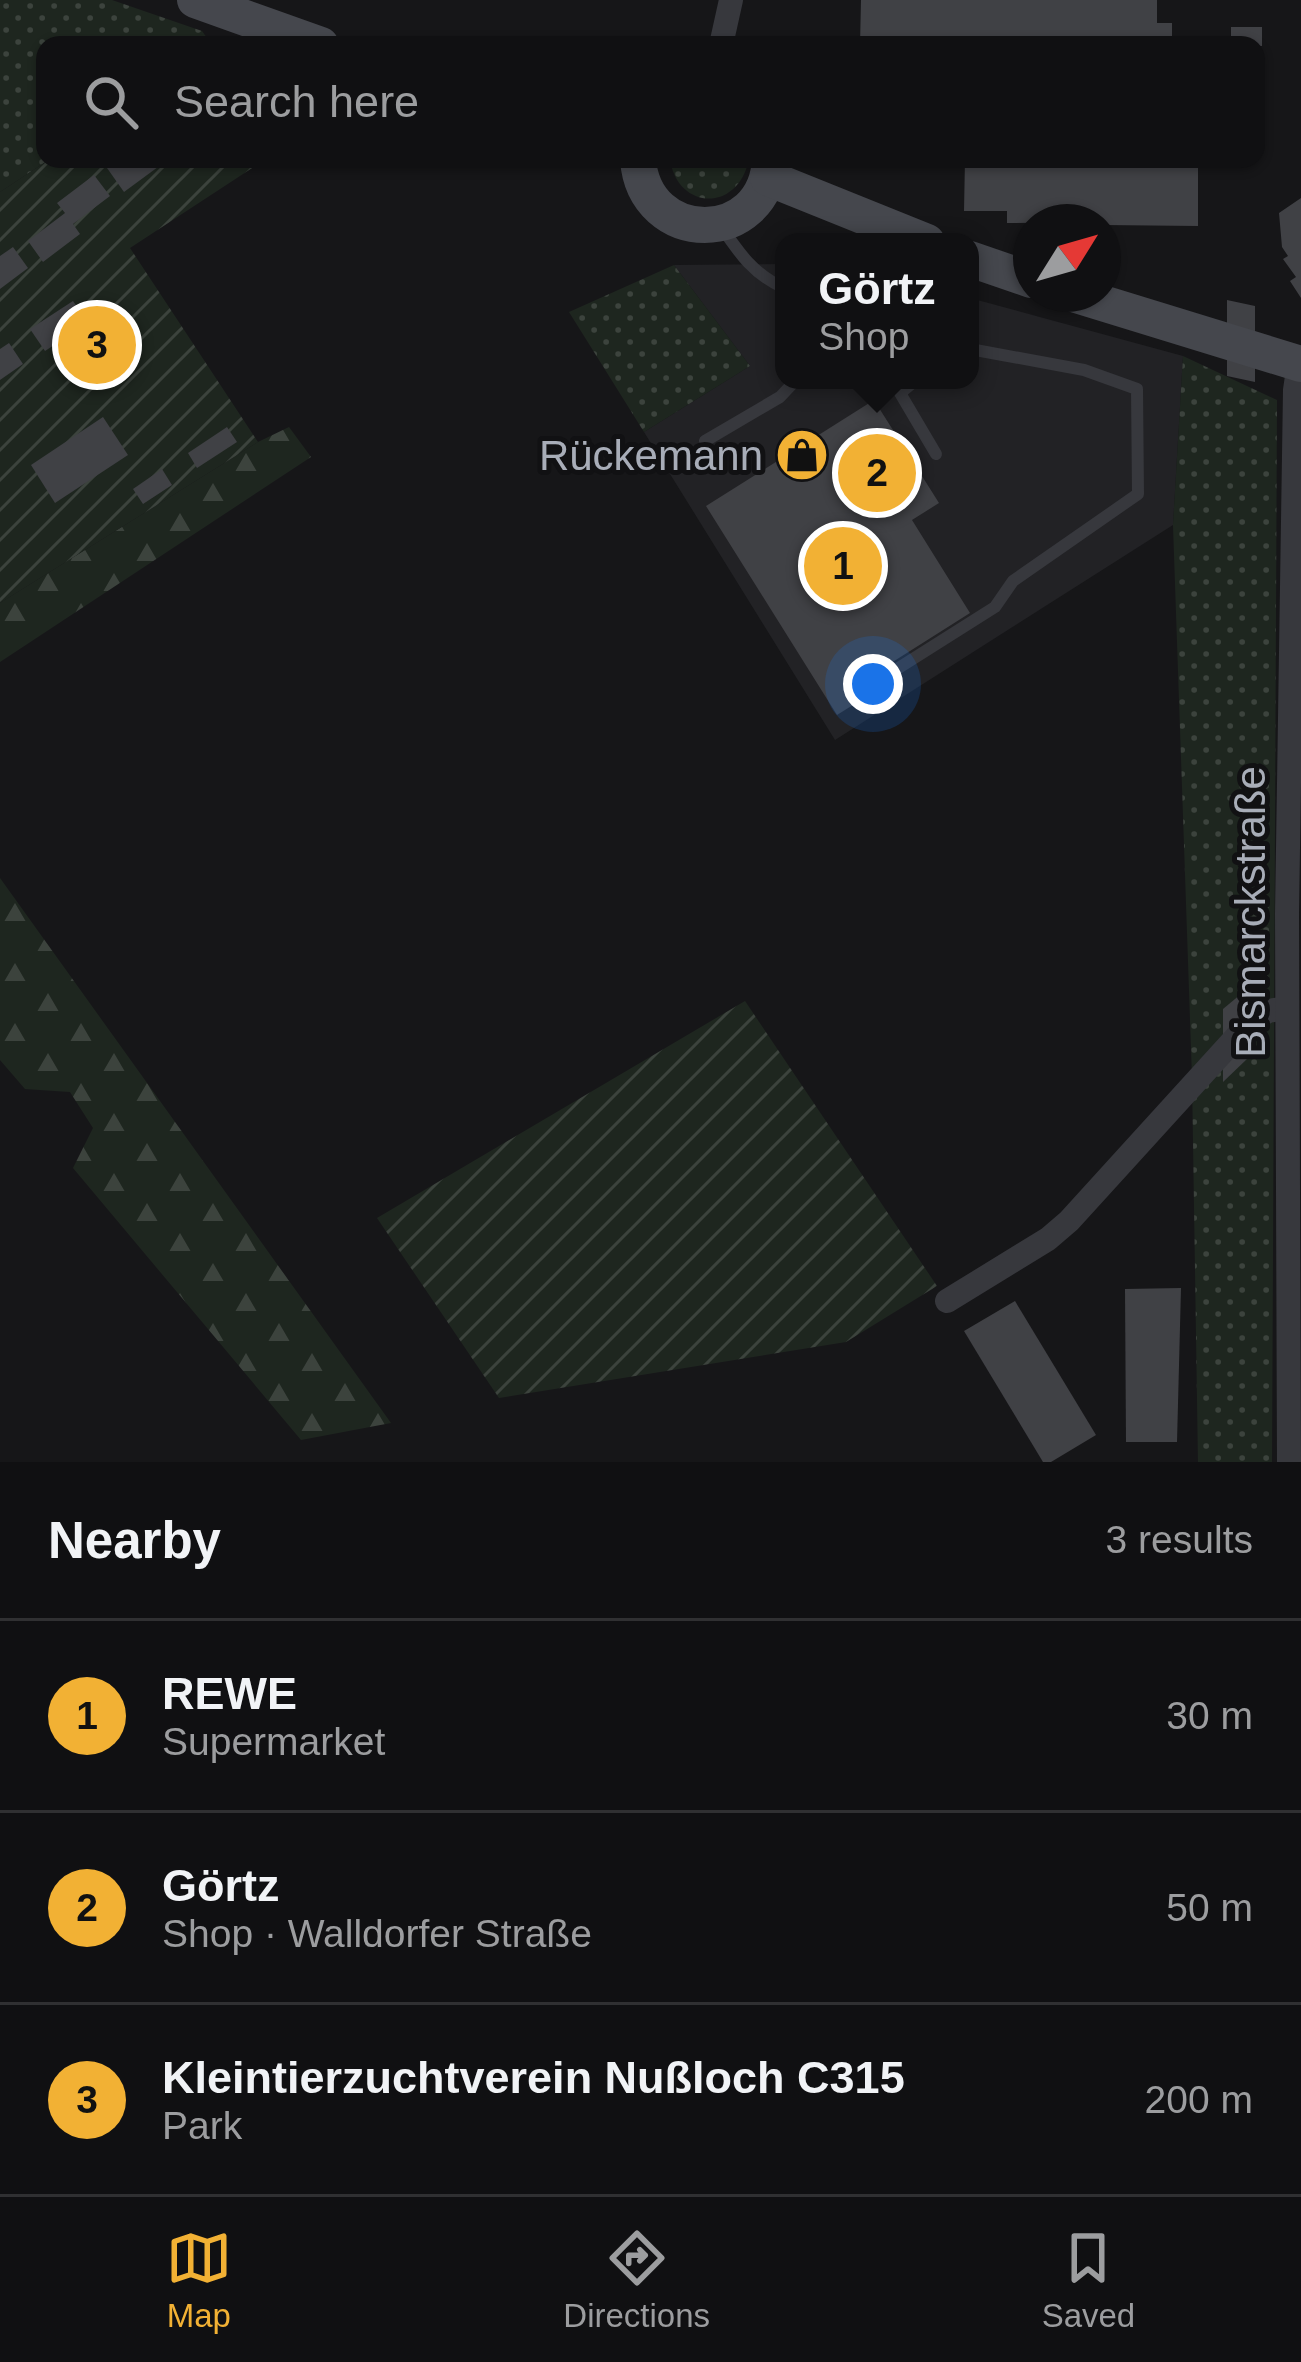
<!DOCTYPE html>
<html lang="en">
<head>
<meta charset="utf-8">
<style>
	body { margin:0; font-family:Helvetica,sans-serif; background:#19191b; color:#f1f3f6 }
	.compass { position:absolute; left:1013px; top:204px; width:108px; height:108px; border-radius:50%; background:#101012; box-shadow:0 3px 9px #0004; rotate:53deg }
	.you { position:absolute; left:873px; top:684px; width:42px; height:42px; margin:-30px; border:9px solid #fff; border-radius:50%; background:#1a73e8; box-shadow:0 0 0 18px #1a73e833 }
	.badge { display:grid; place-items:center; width:78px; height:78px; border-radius:50%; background:#f2b134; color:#111; font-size:39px; font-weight:700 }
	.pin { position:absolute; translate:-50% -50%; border:6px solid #fff; box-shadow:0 3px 12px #0006 }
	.popup { position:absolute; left:775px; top:233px; width:204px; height:156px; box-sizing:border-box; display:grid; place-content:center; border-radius:24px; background:#101012; filter:drop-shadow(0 3px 9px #0005); font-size:39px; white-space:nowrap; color:#9c9d9f }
	.popup b { font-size:45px; color:#f1f3f6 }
	.popup::after { content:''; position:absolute; left:50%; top:100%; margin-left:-24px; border:24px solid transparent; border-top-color:#101012 }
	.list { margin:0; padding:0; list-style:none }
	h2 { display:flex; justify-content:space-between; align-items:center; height:156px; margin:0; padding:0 48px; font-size:51px }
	h2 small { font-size:39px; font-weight:400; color:#9c9d9f }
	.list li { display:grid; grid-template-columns:78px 1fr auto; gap:36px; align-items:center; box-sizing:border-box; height:192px; padding:0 48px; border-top:3px solid #303032 }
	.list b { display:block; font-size:45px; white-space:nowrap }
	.list p { margin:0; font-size:39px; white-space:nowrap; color:#9c9d9f }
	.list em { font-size:39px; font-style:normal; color:#9c9d9f }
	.icon { flex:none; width:66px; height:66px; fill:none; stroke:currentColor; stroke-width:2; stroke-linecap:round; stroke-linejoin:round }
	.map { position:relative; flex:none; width:1301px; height:1462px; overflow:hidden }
	.search { position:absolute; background:#101012; box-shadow:0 3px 9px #0004; left:36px; right:36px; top:36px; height:132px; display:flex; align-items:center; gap:30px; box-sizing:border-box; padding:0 42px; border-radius:24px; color:#9c9d9f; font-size:45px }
	.sheet { height:732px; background:#101012 }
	nav { display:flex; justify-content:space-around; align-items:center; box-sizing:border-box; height:168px; border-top:3px solid #303032; background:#101012; font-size:33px; color:#9c9d9f }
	nav a { display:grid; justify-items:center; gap:6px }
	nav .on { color:#f2b134 }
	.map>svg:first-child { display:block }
	.built { fill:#222225 }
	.grass { fill:url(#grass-dots) }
	.forest { fill:url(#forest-firs) }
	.garden { fill:url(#garden-furrows) }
	.building { fill:#404145 }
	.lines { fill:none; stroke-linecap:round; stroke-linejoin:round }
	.lane { stroke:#37383d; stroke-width:12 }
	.street { stroke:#37383d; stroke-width:24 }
	.secondary { stroke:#45474d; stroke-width:36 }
	.labels { text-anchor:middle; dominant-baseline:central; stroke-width:10; stroke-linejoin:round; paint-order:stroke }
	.poi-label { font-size:42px; fill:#a8adb8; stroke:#111113; text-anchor:end }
	.street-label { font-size:42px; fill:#a8adb8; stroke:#111113 }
</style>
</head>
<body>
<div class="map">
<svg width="1301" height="1462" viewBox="0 0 1301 1462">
	<defs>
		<pattern id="grass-dots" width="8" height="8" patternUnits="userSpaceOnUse" patternTransform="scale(3)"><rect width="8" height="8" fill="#1e261f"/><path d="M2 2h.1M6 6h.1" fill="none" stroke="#3c433d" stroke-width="1.8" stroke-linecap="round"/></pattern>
		<pattern id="forest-firs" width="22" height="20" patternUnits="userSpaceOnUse" patternTransform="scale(3)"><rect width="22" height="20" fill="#1e261f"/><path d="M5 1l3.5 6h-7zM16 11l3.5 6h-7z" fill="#3c433d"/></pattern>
		<pattern id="garden-furrows" width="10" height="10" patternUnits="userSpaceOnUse" patternTransform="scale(3)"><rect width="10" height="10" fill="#1e261f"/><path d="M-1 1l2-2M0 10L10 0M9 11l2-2" fill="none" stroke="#3c433d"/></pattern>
	</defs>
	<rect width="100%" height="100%" fill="#161618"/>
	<polygon class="built" points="784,264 784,380 970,380 970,298 1183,356 1173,525 835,740 644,432 750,366 674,265"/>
	<g class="grass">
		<polygon points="0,0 112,0 202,31 212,45 45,45 45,159 50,159 0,192"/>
		<path d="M670 159H747L748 163C735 213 677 209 670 159Z"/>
		<polygon points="674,265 750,366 644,432 569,312"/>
		<polygon points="1183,356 1277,400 1272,1462 1198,1462 1192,1077 1173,525"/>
	</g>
	<g class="forest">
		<polygon points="289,427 311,457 0,662 0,603 258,442"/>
		<polygon points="0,878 391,1423 301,1440 73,1168 93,1128 70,1092 25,1089 0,1060"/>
	</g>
	<g class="garden">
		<polygon points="50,159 266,159 130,248 258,442 0,603 0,192"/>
		<polygon points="745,1001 937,1286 846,1342 499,1398 377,1218"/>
	</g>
	<g class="building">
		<polygon points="861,0 1157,0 1157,23 1172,23 1172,45 860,45"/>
		<polygon points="1231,27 1262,27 1262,46 1231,45"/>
		<polygon points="119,159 158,159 162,164 124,192 107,168"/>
		<polygon points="965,159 1198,159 1198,226 1103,225 1103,222 1007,223 1007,211 964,211"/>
		<polygon points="94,175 110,196 73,224 80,234 43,262 28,241 65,213 57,203"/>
		<polygon points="1301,198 1301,298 1290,281 1296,277 1283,259 1288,256 1282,247 1279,213"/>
		<polygon points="13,247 28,268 0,289 0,256"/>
		<polygon points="1227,300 1255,306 1255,382 1227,376"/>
		<polygon points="73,301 88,323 45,351 30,329"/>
		<polygon points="9,343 23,364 0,380 0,349"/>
		<polygon points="874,400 939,503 912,520 970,613 880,670 888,683 837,715 706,506"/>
		<polygon points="103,417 128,455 55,503 31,465"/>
		<polygon points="227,427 237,442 197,468 188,453"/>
		<polygon points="162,469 172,485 143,504 133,489"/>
		<polygon points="1247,989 1247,1059 1223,1082 1223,1009"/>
		<polygon points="1181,1288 1177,1442 1126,1442 1125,1289"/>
		<polygon points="1015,1301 1096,1435 1051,1462 1043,1462 964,1331"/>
	</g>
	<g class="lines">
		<g class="lane">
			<path d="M720 225C739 253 753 274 784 288"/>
			<polyline points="916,380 900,393 936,454"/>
			<polyline points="705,441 780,397 796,380"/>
			<polyline points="889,674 995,607 1013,581 1138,494 1137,389 1084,370 970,349"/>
		</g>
		<g class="street">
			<polyline points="721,45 731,0"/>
			<polyline points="947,1301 1048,1239 1069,1221 1251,1021 1268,1011 1287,1008"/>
			<polyline points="1289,1462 1287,914 1295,390 1299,363"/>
		</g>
		<g class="secondary">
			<polyline points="195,0 321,45"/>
			<path d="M638 159C644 247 766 247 770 159"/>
			<polyline points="768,178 927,242"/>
			<polyline points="970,259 1031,280"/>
			<polyline points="1073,294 1301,364"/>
		</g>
	</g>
	<defs>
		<g id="shop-disc" transform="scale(2.7)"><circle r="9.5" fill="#f2b134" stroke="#111113"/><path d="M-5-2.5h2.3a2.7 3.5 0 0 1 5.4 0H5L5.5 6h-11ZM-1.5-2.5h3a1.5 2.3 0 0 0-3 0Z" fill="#111"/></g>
	</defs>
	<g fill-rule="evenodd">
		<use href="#shop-disc" x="802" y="455"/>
	</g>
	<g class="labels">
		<g class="poi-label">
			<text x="763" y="455">Rückemann</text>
		</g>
		<g class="street-label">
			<text transform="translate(1250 912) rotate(-90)">Bismarckstraße</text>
		</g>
	</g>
</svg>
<svg class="compass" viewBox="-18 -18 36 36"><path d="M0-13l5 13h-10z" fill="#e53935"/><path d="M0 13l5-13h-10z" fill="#9c9d9f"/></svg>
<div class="you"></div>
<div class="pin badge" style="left:843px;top:566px">1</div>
<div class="pin badge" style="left:877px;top:473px">2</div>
<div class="popup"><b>Görtz</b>Shop</div>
<div class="pin badge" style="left:97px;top:345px">3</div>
<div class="search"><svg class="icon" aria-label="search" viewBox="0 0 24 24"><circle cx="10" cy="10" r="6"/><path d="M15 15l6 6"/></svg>Search here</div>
</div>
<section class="sheet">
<h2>Nearby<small>3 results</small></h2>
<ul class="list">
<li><span class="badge">1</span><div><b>REWE</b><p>Supermarket</p></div><em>30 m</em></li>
<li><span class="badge">2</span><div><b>Görtz</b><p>Shop · Walldorfer Straße</p></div><em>50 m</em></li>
<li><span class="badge">3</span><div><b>Kleintierzuchtverein Nußloch C315</b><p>Park</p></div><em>200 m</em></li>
</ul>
</section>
<nav>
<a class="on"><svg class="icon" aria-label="map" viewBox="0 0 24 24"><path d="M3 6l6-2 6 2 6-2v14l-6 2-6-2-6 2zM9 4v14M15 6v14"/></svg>Map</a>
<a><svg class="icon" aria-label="directions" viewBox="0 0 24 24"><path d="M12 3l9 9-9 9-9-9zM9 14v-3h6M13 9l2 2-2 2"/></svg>Directions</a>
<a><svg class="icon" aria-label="saved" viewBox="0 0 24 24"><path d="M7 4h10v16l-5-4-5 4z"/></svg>Saved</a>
</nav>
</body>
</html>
